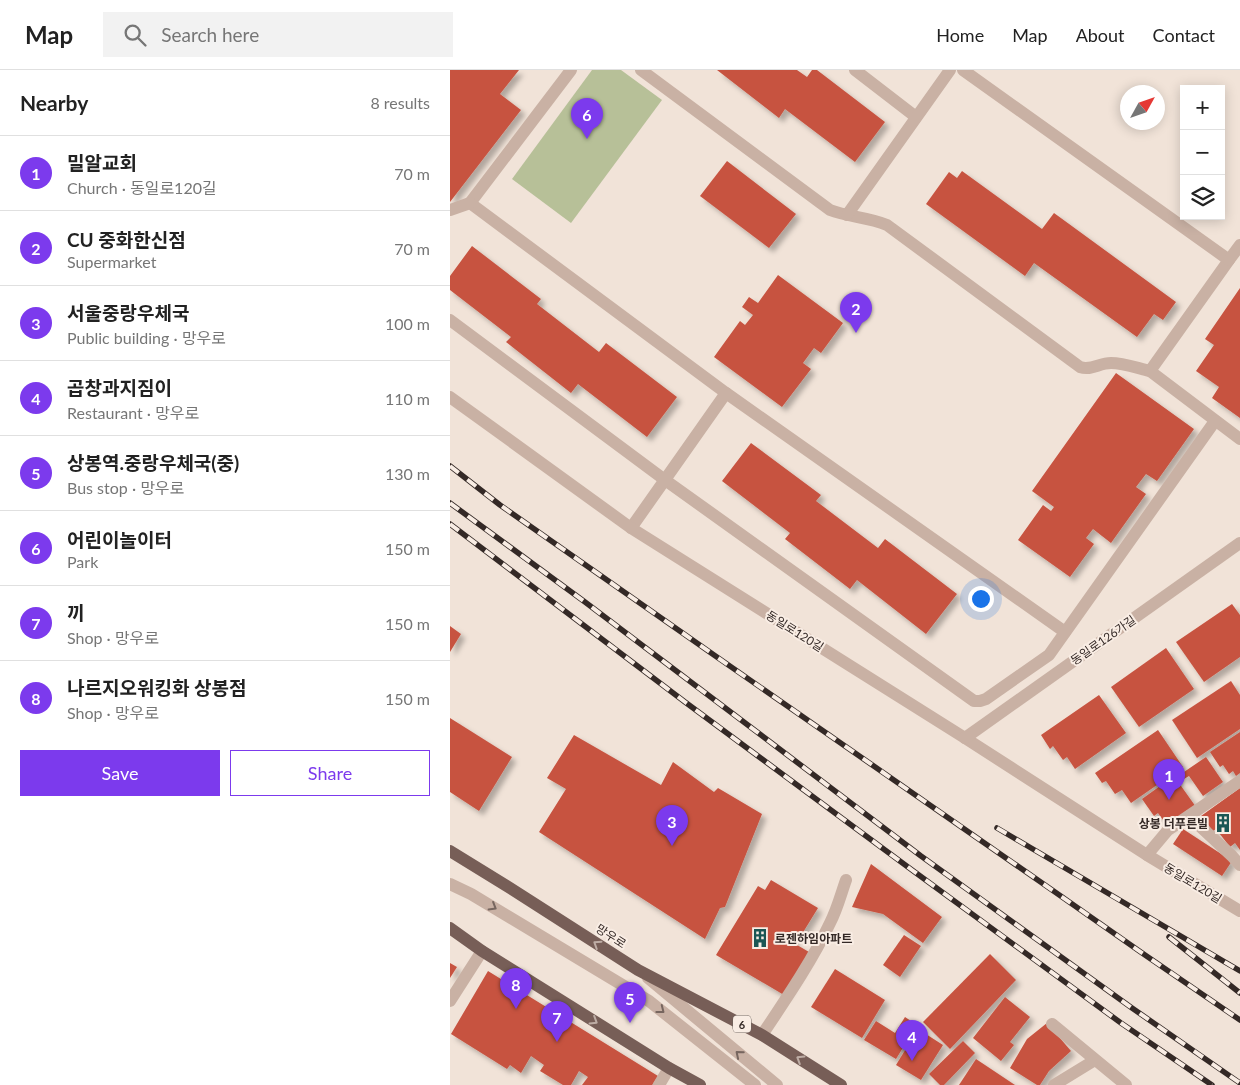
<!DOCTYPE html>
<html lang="en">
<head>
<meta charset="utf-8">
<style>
	body { margin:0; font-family:Lato,"Noto Sans KR",sans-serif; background:#f2f2f2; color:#222 }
	.controls { position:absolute; right:15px; top:15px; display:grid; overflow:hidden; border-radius:0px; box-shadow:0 2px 12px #0003 }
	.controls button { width:45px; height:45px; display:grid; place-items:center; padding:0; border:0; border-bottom:1px solid #e0e0e0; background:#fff; color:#222; font:25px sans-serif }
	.compass { position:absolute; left:670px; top:15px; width:45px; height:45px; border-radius:50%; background:#fff; box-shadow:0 2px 12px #0003; rotate:50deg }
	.you { position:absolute; left:530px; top:528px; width:18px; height:18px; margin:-12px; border:4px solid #fff; border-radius:50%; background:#1a73e8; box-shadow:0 0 0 8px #1a73e833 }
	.badge { display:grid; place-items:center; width:32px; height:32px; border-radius:50%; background:#7c3aed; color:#fff; font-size:16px; font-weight:700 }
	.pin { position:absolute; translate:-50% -41px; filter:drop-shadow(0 1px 2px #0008) }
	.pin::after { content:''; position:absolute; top:26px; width:18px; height:15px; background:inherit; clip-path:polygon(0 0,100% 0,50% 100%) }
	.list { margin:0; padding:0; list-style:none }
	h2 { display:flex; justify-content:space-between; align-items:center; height:65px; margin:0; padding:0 20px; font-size:21px }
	h2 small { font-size:16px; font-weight:400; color:#767676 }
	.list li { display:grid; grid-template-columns:32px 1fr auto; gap:15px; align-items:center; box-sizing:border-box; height:75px; padding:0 20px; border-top:1px solid #e0e0e0 }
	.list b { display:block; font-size:19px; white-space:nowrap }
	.list p { margin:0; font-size:16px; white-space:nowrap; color:#767676 }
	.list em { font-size:16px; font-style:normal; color:#767676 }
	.actions { display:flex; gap:10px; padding:15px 20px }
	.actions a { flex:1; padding:11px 0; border:1px solid #7c3aed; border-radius:0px; text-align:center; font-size:18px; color:#7c3aed }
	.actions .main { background:#7c3aed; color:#fff }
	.icon { flex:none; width:28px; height:28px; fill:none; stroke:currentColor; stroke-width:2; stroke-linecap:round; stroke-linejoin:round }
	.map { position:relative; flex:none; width:790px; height:1015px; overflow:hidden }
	header { display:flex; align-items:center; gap:30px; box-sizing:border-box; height:70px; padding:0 25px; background:#fff; border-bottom:1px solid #e0e0e0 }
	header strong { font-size:24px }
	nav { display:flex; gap:28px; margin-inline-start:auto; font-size:18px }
	.search { width:350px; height:45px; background:#f2f2f2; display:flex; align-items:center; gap:12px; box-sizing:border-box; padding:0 18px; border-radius:0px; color:#767676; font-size:19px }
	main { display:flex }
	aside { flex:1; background:#fff }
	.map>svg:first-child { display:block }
	.green { fill:#b7c098 }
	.building { fill:#c75340; filter:url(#shadow) }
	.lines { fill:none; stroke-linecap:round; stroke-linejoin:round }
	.service { stroke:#c9b1a4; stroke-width:12 }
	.minor { stroke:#c9b1a4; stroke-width:12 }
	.primary { stroke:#775e57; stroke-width:12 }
	.rail-casing { stroke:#342926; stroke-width:5.5 }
	.rail { stroke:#f9ede4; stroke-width:4; stroke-dasharray:11; stroke-linecap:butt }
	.oneway { stroke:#77665f }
	.oneway2 { stroke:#beada5 }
	.labels { text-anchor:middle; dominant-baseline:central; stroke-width:4; stroke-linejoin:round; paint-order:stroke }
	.shield { fill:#f9ede4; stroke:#6f645f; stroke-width:1 }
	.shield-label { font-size:11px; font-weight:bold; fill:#342926 }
	.street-label { font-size:12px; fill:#342926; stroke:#f9ede4 }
	.poi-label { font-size:12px; font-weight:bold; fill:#342926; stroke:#f9ede4; text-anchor:end }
</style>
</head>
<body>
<header>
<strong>Map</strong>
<div class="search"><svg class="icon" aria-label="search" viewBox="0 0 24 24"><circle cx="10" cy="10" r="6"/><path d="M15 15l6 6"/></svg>Search here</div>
<nav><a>Home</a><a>Map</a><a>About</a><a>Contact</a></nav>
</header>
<main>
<aside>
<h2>Nearby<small>8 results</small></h2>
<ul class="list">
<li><span class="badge">1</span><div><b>밀알교회</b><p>Church · 동일로120길</p></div><em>70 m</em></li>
<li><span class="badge">2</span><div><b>CU 중화한신점</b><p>Supermarket</p></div><em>70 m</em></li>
<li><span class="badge">3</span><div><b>서울중랑우체국</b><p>Public building · 망우로</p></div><em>100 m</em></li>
<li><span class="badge">4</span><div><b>곱창과지짐이</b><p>Restaurant · 망우로</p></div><em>110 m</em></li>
<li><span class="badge">5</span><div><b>상봉역.중랑우체국(중)</b><p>Bus stop · 망우로</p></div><em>130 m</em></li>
<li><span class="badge">6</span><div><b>어린이놀이터</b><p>Park</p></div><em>150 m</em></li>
<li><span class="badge">7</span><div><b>끼</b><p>Shop · 망우로</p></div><em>150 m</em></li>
<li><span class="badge">8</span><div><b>나르지오워킹화 상봉점</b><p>Shop · 망우로</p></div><em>150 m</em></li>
</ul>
<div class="actions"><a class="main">Save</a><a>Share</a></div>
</aside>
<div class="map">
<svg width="790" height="1015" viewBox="0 0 790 1015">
	<defs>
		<filter id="shadow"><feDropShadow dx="4.5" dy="4.5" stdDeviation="2.5" flood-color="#0004"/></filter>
	</defs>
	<rect width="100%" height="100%" fill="#f1e3d8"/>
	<polygon class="green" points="142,0 171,0 212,30 121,153 62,109"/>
	<g class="building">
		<polygon points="0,0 69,0 50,24 71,40 0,132"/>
		<polygon points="267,0 347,0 357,7 362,0 367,0 435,52 405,92 335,39 329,48"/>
		<polygon points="277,91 346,144 319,178 250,126"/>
		<polygon points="512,101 592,159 604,143 726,232 713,250 704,244 687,267 584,193 575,206 476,134 499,102 507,108"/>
		<polygon points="22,176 91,229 87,234 149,282 156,273 227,327 197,367 128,314 121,323 56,272 61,267 0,220 0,206"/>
		<polygon points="328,205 393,253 371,283 364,278 353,293 361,299 332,337 264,287 290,251 295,255 303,245 292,237 299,227 308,233"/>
		<polygon points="790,218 790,348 762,328 769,317 746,301 764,275 755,269"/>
		<polygon points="666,303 744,359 707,411 696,404 686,417 696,424 661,473 643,459 636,468 644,474 620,507 568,470 593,435 601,441 604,437 582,421"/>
		<polygon points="301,373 371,425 366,431 428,478 435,469 507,524 476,564 407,510 400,519 335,469 340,463 272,411"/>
		<polygon points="782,534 790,545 790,587 754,612 726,572"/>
		<polygon points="0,556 11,564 0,582"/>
		<polygon points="716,578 744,619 689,657 661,617"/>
		<polygon points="781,611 790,625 790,659 747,688 722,650"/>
		<polygon points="649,625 676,663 625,699 617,687 613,690 603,676 600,679 591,665"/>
		<polygon points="0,648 62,687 29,741 0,722"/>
		<polygon points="708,660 733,697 681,733 672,720 665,724 656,711 652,713 645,703"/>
		<polygon points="790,662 790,703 786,706 783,701 779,704 773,695 770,697 760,682"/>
		<polygon points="124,665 211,715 223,692 264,722 268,718 312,744 275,837 270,838 255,869 89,762 116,719 97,708"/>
		<polygon points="756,687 773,712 753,726 739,706 734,709 731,704"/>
		<polygon points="724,706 746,737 718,757 708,743 704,746 692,729"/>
		<polygon points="790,718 790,780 785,773 780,777 766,759 763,761 751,746"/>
		<polygon points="733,759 782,791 772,806 723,774"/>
		<polygon points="421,794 492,847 473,873 433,844 402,837"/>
		<polygon points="321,810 368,838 352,864 348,862 342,872 359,882 334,925 266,885 308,816 315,820"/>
		<polygon points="454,865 471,876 450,907 433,895"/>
		<polygon points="540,884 566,910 500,979 473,952"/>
		<polygon points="0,893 7,897 0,908"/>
		<polygon points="385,899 435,930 412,968 361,937"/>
		<polygon points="38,901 208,1006 202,1015 132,1015 138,1007 129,1001 121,1015 113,1015 90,1001 94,995 81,986 71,1003 60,995 57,999 1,964"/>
		<polygon points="555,927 580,947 560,972 564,975 551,991 523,968"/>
		<polygon points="455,947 467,955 446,989 414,970 426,951 445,963"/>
		<polygon points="597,953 621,981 599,1001 590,1015 587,1015 560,998 577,969"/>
		<polygon points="468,959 493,975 471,1010 446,995"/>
		<polygon points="513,971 525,983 494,1015 490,1015 479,1004"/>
		<polygon points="526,989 565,1015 509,1015"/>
	</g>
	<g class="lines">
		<g class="service">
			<polyline points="121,0 20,133 276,323 615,562"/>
			<path d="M191 0 380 140C398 147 418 147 437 155L630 297C641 301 649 293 661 293 673 293 687 298 700 301"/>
			<polyline points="405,0 466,47"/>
			<polyline points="513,0 779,190 700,301 790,369"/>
			<polyline points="0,140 20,133"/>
			<polyline points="397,145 500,0"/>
			<polyline points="779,190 790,175"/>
			<polyline points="0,250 215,410 524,631 530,631 536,629 599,585 765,351"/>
			<polyline points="181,458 276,323"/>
			<polyline points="739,746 782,786 790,795"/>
			<polyline points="697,785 718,760 790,711"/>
			<polyline points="0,814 21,824 199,931 305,1015"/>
			<polyline points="198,908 327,1015"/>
			<path d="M312 965C336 929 362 891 380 853 387 840 391 824 396 810"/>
		</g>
		<g class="minor">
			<polyline points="0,327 181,458 515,668 697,785 790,841"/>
			<polyline points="515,668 790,473"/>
			<polyline points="0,931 32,881"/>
			<polyline points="602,954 676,1015"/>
			<polyline points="209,1015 219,998"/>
			<polyline points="604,1015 645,990"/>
		</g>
		<g class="primary">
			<polyline points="0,781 60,818 188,900 312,965 391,1015"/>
			<polyline points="0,858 32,881 219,998 250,1015"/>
		</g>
		<g class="rail-casing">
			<g id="rail">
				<polyline points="0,396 50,435 264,585 605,822 695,885 790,950"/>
				<polyline points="0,433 135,532 471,786 682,938 790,1013"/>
				<polyline points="0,454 235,632 462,800 671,953 762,1015"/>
				<polyline points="547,758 790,901"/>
				<polyline points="719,867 790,923"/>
			</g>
		</g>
		<use href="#rail" class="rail"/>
	</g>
	<defs><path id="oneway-chevron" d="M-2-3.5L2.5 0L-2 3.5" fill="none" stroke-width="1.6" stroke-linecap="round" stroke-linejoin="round" transform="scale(1.25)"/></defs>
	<g class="oneway">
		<use href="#oneway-chevron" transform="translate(43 837) rotate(31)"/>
		<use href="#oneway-chevron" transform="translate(211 940) rotate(38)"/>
		<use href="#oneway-chevron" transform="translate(289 984) rotate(-140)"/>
	</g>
	<g class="oneway2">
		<use href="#oneway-chevron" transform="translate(147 874) rotate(-147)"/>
		<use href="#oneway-chevron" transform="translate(144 951) rotate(32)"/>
		<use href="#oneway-chevron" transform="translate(350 989) rotate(-148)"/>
	</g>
	<defs>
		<g id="building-bare" transform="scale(1.5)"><path d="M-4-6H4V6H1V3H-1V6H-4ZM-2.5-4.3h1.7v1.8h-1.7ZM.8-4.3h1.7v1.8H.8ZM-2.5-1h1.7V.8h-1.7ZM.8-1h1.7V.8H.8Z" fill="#1b5654" stroke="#f9ede4" stroke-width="2.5" paint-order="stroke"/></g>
	</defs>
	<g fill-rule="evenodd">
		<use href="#building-bare" x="773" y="753"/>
		<use href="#building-bare" x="310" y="868"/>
	</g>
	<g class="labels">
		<rect class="shield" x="283" y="945.5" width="18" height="17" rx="4"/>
		<g class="shield-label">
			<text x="292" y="954">6</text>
		</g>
		<g class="street-label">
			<text transform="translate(345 561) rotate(32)">동일로120길</text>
			<text transform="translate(653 570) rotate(-35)">동일로126가길</text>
			<text transform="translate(743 813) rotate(31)">동일로120길</text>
			<text transform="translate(161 866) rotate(33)">망우로</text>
		</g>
		<g class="poi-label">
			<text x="758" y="753">상봉 더푸른빌</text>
			<text x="325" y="868" text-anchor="start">로젠하임아파트</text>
		</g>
	</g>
</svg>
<div class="controls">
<button>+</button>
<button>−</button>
<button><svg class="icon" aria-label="layers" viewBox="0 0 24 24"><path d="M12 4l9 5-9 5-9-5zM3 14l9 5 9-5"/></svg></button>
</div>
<svg class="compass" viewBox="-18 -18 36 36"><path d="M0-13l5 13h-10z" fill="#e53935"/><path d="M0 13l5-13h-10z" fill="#767676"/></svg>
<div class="you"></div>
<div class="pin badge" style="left:719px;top:730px">1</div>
<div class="pin badge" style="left:406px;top:263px">2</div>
<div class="pin badge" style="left:222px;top:776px">3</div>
<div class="pin badge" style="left:462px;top:991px">4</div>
<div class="pin badge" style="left:180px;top:953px">5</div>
<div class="pin badge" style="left:137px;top:69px">6</div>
<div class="pin badge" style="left:107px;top:972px">7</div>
<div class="pin badge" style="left:66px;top:939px">8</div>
</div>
</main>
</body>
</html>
